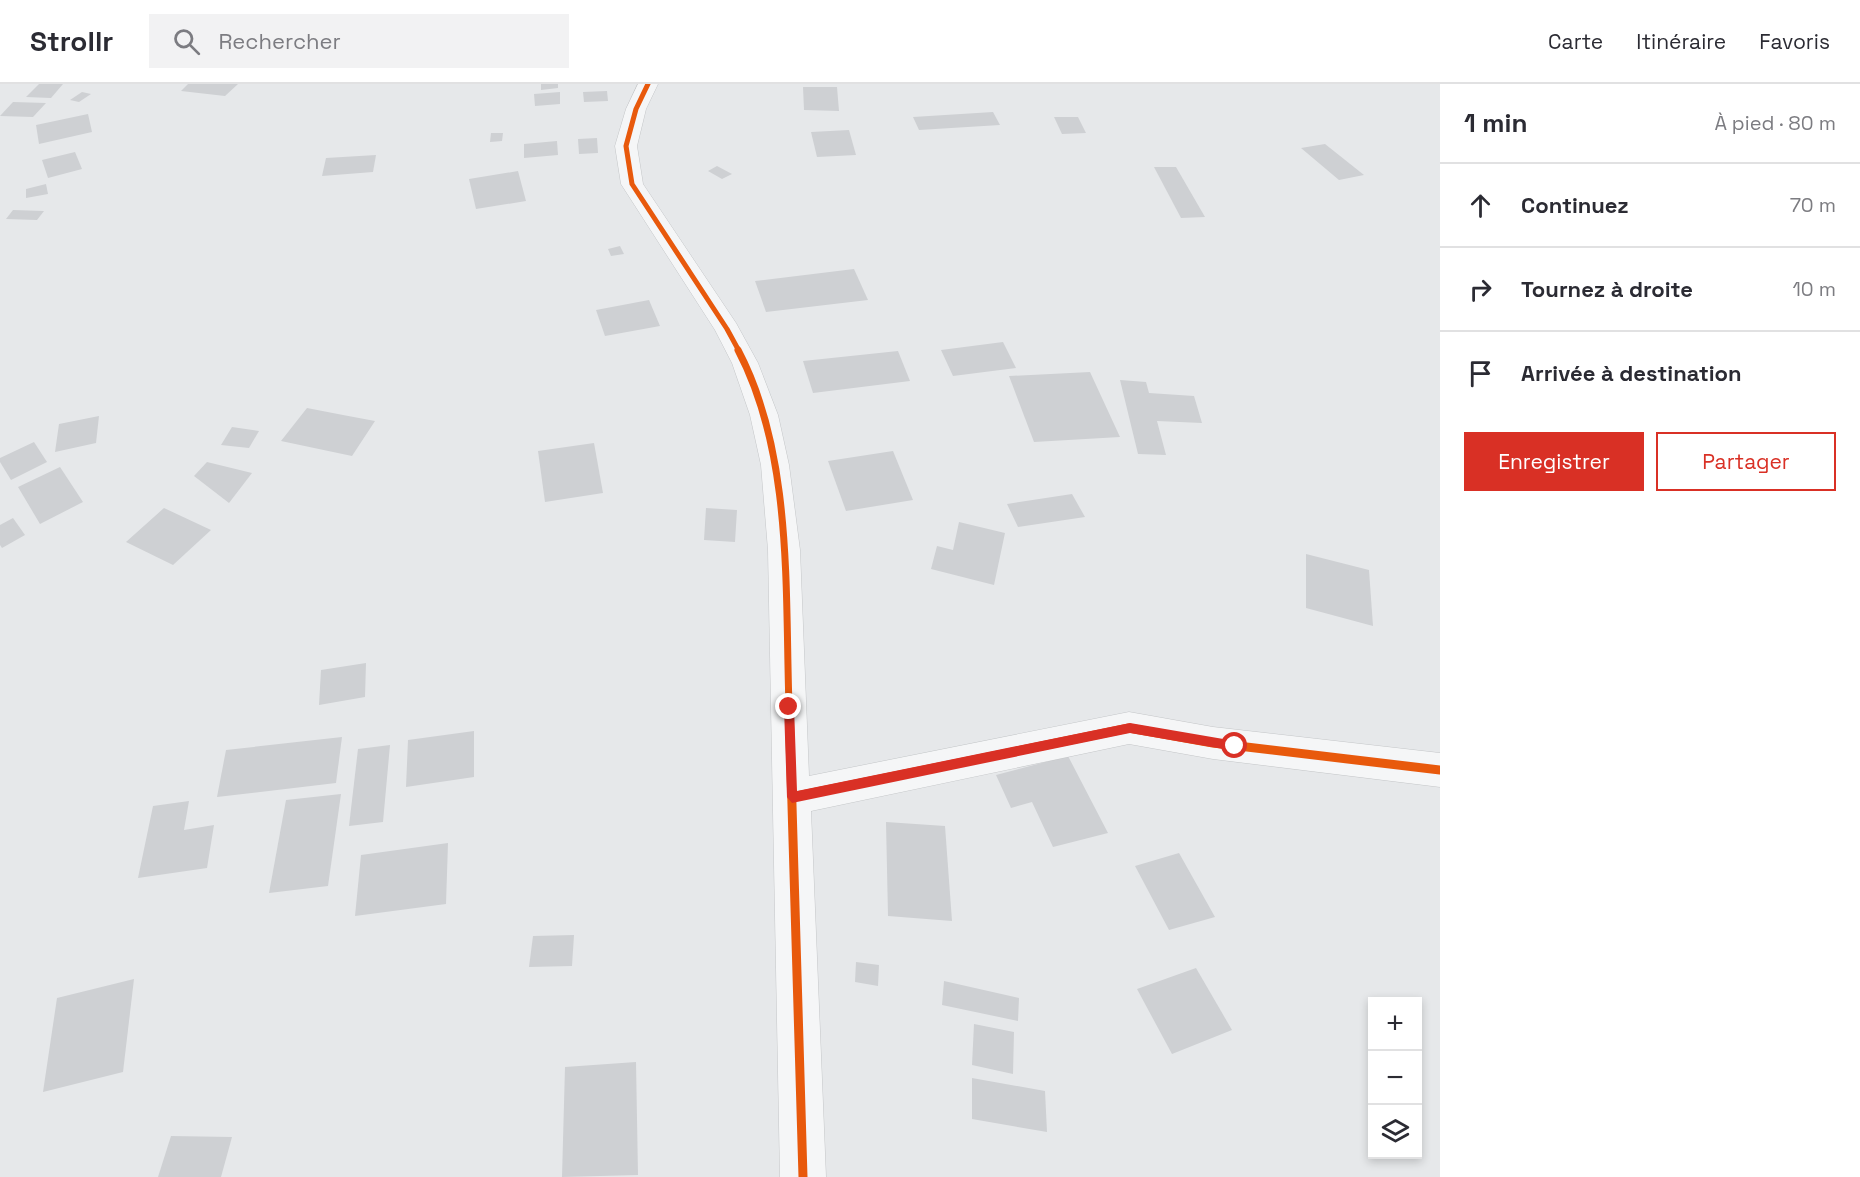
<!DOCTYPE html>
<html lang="fr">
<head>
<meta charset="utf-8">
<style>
	body { margin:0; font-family:"Space Grotesk",sans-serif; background:#f2f2f3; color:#2b2b33 }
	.controls { position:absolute; right:18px; bottom:18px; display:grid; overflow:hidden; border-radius:0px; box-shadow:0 3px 9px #0003 }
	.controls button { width:54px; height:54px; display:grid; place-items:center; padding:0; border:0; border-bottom:2px solid #e1e1e2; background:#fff; color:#2b2b33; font:30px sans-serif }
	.stop { position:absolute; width:18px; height:18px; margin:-14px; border:4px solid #d93025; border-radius:50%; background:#fff }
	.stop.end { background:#d93025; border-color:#fff; box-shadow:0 2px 6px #0008 }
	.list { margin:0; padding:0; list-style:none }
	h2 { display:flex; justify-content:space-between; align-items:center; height:78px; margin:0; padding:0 24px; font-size:26px }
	h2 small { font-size:20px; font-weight:400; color:#7c7c81 }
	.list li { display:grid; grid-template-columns:39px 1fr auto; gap:18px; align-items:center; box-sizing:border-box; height:84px; padding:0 24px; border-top:2px solid #e1e1e2 }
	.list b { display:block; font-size:22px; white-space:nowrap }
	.list em { font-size:20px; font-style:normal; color:#7c7c81 }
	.actions { display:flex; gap:12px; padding:18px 24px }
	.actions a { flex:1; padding:14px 0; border:2px solid #d93025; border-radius:0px; text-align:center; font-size:21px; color:#d93025 }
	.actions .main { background:#d93025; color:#fff }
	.icon { flex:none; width:33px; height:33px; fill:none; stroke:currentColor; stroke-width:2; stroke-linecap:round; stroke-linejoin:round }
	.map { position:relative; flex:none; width:1440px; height:1093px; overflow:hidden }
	header { display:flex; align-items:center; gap:36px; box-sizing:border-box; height:84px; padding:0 30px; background:#fff; border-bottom:2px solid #e1e1e2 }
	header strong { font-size:28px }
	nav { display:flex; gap:33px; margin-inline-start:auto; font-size:21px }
	.search { width:420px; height:54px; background:#f2f2f3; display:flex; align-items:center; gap:15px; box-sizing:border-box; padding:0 21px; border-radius:0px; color:#7c7c81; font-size:22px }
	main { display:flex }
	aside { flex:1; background:#fff }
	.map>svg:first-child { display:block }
	.building { fill:#ced0d3 }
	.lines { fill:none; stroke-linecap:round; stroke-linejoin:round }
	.street-casing { stroke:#c4c6c8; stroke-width:1 }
	.street { fill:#f5f6f7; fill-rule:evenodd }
	.cycleway-far2-casing { stroke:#f4f6f9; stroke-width:8 }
	.cycleway-far1-casing { stroke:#f4f6f9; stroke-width:10 }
	.cycleway-casing { stroke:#f4f6f9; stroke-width:13 }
	.cycleway-far2 { stroke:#e8590c; stroke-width:5 }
	.cycleway-far1 { stroke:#e8590c; stroke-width:7 }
	.cycleway { stroke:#e8590c; stroke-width:9 }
	.route { fill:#d93025 }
</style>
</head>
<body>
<header>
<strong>Strollr</strong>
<div class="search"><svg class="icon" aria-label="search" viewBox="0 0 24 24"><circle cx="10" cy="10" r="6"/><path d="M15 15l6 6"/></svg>Rechercher</div>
<nav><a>Carte</a><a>Itinéraire</a><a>Favoris</a></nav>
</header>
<main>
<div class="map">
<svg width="1440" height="1093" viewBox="0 0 1440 1093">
	<rect width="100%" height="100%" fill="#e6e8ea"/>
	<g class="building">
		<polygon points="39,0 63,0 51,14 26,13"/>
		<polygon points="188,0 238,0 225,12 181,7"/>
		<polygon points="541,0 558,0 558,4 541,6"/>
		<polygon points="803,3 837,3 839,27 804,26"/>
		<polygon points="607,7 608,17 584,18 583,8"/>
		<polygon points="82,8 91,10 79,18 70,16"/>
		<polygon points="560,8 560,20 535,22 534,10"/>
		<polygon points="13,18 46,19 33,33 0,32"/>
		<polygon points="993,28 1000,41 919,46 913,33"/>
		<polygon points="88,30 92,48 39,60 36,41"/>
		<polygon points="1054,33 1078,33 1086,49 1062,50"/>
		<polygon points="849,46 856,71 817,73 811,48"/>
		<polygon points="491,49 503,49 502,57 490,58"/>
		<polygon points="597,54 598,69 579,70 578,55"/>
		<polygon points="557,57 558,71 524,74 524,60"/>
		<polygon points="1325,60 1364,91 1339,96 1301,64"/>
		<polygon points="75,68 82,85 48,94 42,76"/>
		<polygon points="376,71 373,88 322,92 326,74"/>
		<polygon points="717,82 732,90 722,95 708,87"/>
		<polygon points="1154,83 1176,83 1205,133 1181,134"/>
		<polygon points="518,87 526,117 476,125 469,95"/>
		<polygon points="46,100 48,110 26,114 26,105"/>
		<polygon points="13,126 44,127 37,136 6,135"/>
		<polygon points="620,162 624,170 611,172 608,165"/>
		<polygon points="854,185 868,216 766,228 755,197"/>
		<polygon points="649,216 660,242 605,252 596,226"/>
		<polygon points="1003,258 1016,284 953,292 941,266"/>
		<polygon points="898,267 910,297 813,309 803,277"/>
		<polygon points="1090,288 1120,353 1034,358 1009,292"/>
		<polygon points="1120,296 1146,298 1149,309 1194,312 1202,339 1157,337 1166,371 1138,370"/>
		<polygon points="307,324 343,331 375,337 352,372 281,357"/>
		<polygon points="99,332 96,359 55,368 59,340"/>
		<polygon points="232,343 259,347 249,364 221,361"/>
		<polygon points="34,358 47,378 11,396 0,378 0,374"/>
		<polygon points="594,359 603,409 545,418 538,367"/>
		<polygon points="893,367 913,416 846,427 828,377"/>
		<polygon points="207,378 252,389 229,419 194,392"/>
		<polygon points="60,383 83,418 40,440 18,403"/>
		<polygon points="1072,410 1085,433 1018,443 1007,420"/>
		<polygon points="164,424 211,446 173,481 126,458"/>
		<polygon points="706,424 737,426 735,458 704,456"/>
		<polygon points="13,434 25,451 2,464 0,461 0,441"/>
		<polygon points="959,438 1005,449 994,501 931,485 937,462 953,466"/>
		<polygon points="1306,470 1369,486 1373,542 1306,524"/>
		<polygon points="366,579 365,613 319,621 321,586"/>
		<polygon points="474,647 474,693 406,703 408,656"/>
		<polygon points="342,653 336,699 217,713 226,666"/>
		<polygon points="390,661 383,738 349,742 358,665"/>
		<polygon points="1068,672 1108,749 1053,763 1032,718 1011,724 996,691"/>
		<polygon points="341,710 328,802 269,809 286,716"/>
		<polygon points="189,717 184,746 214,741 207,784 138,794 153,722"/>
		<polygon points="886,738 945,742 952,837 888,832"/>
		<polygon points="448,759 446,820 355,832 361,771"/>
		<polygon points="1179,769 1215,833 1169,846 1135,782"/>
		<polygon points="574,851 572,882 529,883 533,852"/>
		<polygon points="856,878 879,881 878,902 855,898"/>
		<polygon points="1196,884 1232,946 1172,970 1137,905"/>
		<polygon points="134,895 123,988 43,1008 57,914"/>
		<polygon points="944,897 1019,914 1018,937 942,921"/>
		<polygon points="974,940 1014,948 1013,990 972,981"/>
		<polygon points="636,978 638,1091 562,1093 565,983"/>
		<polygon points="972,994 1045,1007 1047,1048 972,1035"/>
		<polygon points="171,1052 232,1053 221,1093 158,1093"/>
	</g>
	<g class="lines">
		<g class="street-casing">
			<polygon id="street" points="638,0 658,0 646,25 637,62 643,100 736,239 758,279 778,331 789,381 800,466 809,692 1129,628 1213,643 1440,669 1440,703 1213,675 1129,660 811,727 826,1093 780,1093 768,466 761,381 750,331 732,279 715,246 621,100 615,62 626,25"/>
		</g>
		<use href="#street" class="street"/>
		<g class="cycleway-far2-casing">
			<polyline id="cycleway-far2" points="648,0 636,25 626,62 632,100 727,245 739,267"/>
		</g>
		<g class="cycleway-far1-casing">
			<path id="cycleway-far1" d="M738 266C793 370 785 507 789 622"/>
		</g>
		<g class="cycleway-casing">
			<g id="cycleway">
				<polyline points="789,620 803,1093"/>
				<polyline points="792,713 1129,644 1213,659 1440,686"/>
			</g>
		</g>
		<use href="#cycleway-far2" class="cycleway-far2"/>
		<use href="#cycleway-far1" class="cycleway-far1"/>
		<use href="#cycleway" class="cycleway"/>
	</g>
	<polygon class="route" points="789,618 794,623 797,707 1130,639 1235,657 1241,662 1235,667 1130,649 792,719 787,713 784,623"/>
</svg>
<div class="controls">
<button>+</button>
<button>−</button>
<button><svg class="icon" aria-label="layers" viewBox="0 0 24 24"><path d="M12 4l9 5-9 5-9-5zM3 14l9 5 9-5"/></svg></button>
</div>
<div class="stop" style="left:1235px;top:662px"></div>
<div class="stop end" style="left:789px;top:623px"></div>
</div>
<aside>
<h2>1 min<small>À pied · 80 m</small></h2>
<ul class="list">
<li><svg class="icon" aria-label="ahead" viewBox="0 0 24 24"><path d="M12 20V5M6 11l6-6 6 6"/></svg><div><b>Continuez</b></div><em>70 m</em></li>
<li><svg class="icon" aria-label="right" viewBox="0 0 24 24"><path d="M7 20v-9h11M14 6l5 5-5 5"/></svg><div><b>Tournez à droite</b></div><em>10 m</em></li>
<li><svg class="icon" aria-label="arrive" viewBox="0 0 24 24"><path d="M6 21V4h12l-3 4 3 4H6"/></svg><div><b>Arrivée à destination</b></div></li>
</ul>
<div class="actions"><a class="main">Enregistrer</a><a>Partager</a></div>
</aside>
</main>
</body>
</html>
